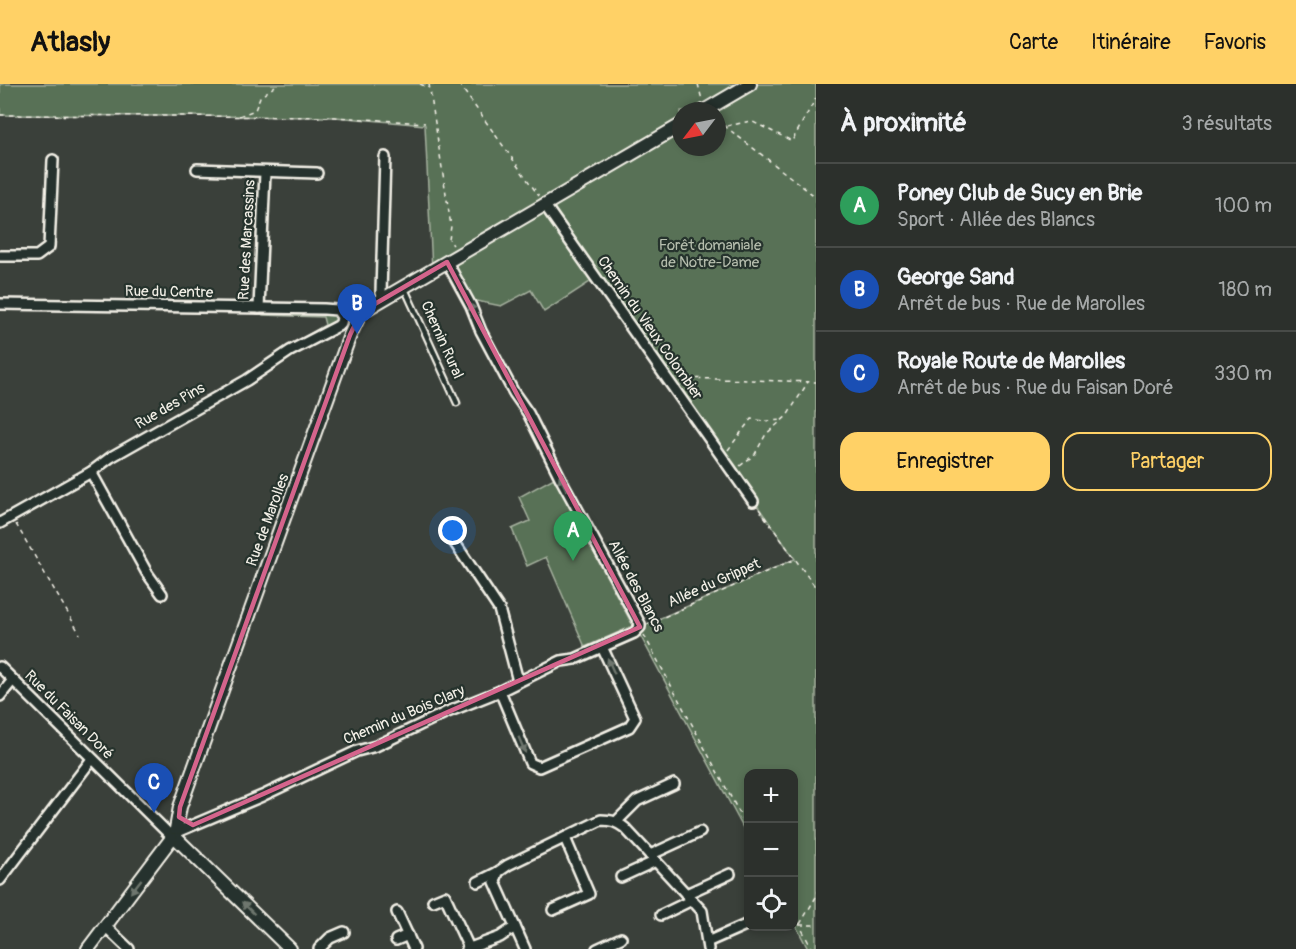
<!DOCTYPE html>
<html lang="fr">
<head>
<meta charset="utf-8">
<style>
	body { margin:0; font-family:Pangolin,sans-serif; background:#383c38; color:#f1f3f6 }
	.controls { position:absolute; right:18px; bottom:18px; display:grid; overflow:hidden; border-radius:12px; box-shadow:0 3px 9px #0003 }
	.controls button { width:54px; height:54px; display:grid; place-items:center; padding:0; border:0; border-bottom:2px solid #484b48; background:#2c302c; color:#f1f3f6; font:30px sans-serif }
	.compass { position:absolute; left:672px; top:18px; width:54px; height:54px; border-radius:50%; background:#2c302c; box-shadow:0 3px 9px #0003; rotate:238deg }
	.you { position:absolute; left:453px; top:447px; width:21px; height:21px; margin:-15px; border:4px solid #fff; border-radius:50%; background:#1a73e8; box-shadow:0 0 0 9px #1a73e833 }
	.badge { display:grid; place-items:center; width:39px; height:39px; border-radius:50%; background:#ffd166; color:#fff; font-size:20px; font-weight:700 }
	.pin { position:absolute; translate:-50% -50px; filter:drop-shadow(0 2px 3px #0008) }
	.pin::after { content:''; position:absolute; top:32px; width:21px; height:18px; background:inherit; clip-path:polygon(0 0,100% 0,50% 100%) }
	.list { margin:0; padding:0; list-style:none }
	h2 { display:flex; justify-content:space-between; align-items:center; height:78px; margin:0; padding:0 24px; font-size:26px }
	h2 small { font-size:20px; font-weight:400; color:#a6a9a9 }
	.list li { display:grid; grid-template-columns:39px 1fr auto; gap:18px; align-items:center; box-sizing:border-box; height:84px; padding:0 24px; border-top:2px solid #484b48 }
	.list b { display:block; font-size:22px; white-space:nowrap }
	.list p { margin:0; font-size:20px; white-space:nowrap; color:#a6a9a9 }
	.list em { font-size:20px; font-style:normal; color:#a6a9a9 }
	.actions { display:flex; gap:12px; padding:18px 24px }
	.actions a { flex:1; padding:14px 0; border:2px solid #ffd166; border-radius:18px; text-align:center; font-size:21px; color:#ffd166 }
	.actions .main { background:#ffd166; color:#111 }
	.icon { flex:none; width:33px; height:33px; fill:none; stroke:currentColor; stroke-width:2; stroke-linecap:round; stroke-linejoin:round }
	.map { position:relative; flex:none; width:816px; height:865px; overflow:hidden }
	header { display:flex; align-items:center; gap:36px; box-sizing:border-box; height:84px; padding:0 30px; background:#ffd166; color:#111 }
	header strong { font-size:28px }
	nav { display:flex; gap:33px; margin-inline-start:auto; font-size:21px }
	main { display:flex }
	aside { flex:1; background:#2c302c }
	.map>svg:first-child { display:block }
	.green { fill:#587156; stroke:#a6b19f; stroke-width:1.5; fill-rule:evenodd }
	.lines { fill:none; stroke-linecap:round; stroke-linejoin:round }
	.lane-casing { stroke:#f4f1e8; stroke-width:9 }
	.street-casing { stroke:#f4f1e8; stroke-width:14 }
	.secondary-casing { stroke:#f4f1e8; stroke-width:16 }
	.path { stroke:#f4f1e8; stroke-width:1.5; stroke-dasharray:4.5 4.5; stroke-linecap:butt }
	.lane { stroke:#26332d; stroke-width:4.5 }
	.street { stroke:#26332d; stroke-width:9 }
	.secondary { stroke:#26332d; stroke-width:12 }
	.oneway { fill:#6e766e }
	.marked { fill:none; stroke:#d4648c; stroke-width:4.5; stroke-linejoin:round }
	.labels { text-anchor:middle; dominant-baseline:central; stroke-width:4.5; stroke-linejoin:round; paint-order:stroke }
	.street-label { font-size:15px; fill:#f4f1e8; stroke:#26332d }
	.park-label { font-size:15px; fill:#b6beae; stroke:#26332d }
</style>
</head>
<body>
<header>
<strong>Atlasly</strong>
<nav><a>Carte</a><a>Itinéraire</a><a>Favoris</a></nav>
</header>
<main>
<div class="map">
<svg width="816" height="865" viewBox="0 0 816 865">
	<rect width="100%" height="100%" fill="#3a403a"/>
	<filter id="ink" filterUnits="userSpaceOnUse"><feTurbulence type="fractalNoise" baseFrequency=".0167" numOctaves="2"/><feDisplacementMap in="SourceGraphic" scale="12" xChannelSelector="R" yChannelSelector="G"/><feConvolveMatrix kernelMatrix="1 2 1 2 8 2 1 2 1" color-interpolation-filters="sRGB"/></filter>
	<g filter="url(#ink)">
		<g class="green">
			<path d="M0 0H816V865H808L794 838V690H748V753L639 549 640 543 795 475 596 194 544 228 531 206 501 222 467 215 447 178 432 186 425 41 335 33 0 31ZM681 27H717V63H681Z"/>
			<polygon points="263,228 338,230 338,238 291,264 289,262 325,241 323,233 263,231"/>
			<polygon points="554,394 633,542 585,563 546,473 527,482 512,445 530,437 519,413"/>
		</g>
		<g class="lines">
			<g class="lane-casing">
				<polyline id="lane" points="405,205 457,319"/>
			</g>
			<g class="street-casing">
				<g id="street">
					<polyline points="197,85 317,89"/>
					<polyline points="544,120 753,417"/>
					<polyline points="0,172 37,172 49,163 53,76"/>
					<polyline points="384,214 381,209 385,73"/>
					<polyline points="0,220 324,225 337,226 342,233 341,239 338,242 290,267 247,296 111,373 91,388 0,439"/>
					<polyline points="259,224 265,89"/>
					<polyline points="91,388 147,489 162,510"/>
					<polyline points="449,450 499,525 518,597"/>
					<polyline points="0,583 169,750"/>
					<polyline points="500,607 530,679 539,683 629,643 635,634 602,563"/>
					<polyline points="0,612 13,596"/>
					<polyline points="616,738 637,717 674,700"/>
					<polyline points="179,747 262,712 357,667 376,662 445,629 500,607 561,577 575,575 602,563 634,549 640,543 640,540 562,397 528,329 514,309 481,247 471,222 447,178"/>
					<polyline points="650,771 700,748"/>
					<polyline points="621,793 656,777"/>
					<polyline points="0,796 92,675"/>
					<polyline points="478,798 498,788"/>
					<polyline points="686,810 730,790"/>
					<polyline points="433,817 445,812 469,864"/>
					<polyline points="553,826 589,810 565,754"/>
					<polyline points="397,828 414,865"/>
					<polyline points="661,831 692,816"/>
					<polyline points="105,842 129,865"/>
					<polyline points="396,856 408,851"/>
					<polyline points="707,858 748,840"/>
					<polyline points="319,865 330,854 344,848"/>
					<polyline points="467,865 500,853 515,843"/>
					<path d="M525 865 495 798 498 788 508 781 601 736C612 736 617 738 625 744L702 827 708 865"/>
					<polyline points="597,865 621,854"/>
				</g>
			</g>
			<g class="secondary-casing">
				<g id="secondary">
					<polyline points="704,27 750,0"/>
					<polyline points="176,745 180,723 350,251 361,228 681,41"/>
					<polyline points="177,755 290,865"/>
					<polyline points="88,865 171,755"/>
				</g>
			</g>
			<g class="path">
				<polyline points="420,0 429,4"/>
				<polyline points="429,0 451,142 449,156 453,161"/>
				<polyline points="459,0 539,112"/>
				<polyline points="698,0 702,16"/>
				<polyline points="0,31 335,33 425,39"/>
				<polyline points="239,32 255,26 260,13 278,0"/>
				<polyline points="717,36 816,113"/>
				<polyline points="727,42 751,37 792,57 816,14"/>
				<polyline points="679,295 684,294 816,298"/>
				<polyline points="728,366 751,335 764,337 782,336"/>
				<polyline points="740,382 755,370 766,350 787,332 808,298"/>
				<polyline points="759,425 816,504"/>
				<polyline points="16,440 80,550"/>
				<polyline points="648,540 795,475"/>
				<polyline points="644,551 748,745"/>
				<polyline points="794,830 812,865"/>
				<polyline points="800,840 816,813"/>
				<polyline points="800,841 816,841"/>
			</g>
			<use href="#lane" class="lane"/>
			<use href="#street" class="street"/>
			<use href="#secondary" class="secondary"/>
		</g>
		<defs><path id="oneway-solid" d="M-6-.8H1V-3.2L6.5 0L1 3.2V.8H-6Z" transform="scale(1.5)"/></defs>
		<g class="oneway">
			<use href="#oneway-solid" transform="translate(473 227) rotate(-114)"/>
			<use href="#oneway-solid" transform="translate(563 399) rotate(-117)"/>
			<use href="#oneway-solid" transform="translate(611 582) rotate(-114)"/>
			<use href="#oneway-solid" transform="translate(522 661) rotate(67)"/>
			<use href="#oneway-solid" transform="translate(136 802) rotate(128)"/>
			<use href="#oneway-solid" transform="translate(248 824) rotate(-136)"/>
		</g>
	</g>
	<path class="marked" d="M447 178 640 543 193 741 179 733 180 723 350 251 361 228Z"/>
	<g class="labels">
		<g class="street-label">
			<text transform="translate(247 156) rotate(-87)">Rue des Marcassins</text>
			<text transform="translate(169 208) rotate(1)">Rue du Centre</text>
			<text transform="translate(650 244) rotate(55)">Chemin du Vieux Colombier</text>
			<text transform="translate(442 256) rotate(66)">Chemin Rural</text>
			<text transform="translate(170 322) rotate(-30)">Rue des Pins</text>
			<text transform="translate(268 436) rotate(-70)">Rue de Marolles</text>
			<text transform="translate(714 499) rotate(-24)">Allée du Grippet</text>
			<text transform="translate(636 502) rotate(62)">Allée des Blancs</text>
			<text transform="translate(69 631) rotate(45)">Rue du Faisan Doré</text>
			<text transform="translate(404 631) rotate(-23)">Chemin du Bois Clary</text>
		</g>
		<g class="park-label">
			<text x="710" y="161">Forêt domaniale<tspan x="710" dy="17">de Notre-Dame</tspan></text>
		</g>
	</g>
</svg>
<div class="controls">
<button>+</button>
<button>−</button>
<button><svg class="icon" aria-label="locate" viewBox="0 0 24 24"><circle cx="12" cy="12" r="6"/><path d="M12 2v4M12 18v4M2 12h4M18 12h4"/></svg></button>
</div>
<svg class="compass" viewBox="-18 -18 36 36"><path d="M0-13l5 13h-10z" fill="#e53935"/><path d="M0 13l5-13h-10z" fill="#a6a9a9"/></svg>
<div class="you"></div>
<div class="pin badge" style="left:573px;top:477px;background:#2e9e5b">A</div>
<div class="pin badge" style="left:357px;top:250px;background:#1a4fb4">B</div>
<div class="pin badge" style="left:154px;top:729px;background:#1a4fb4">C</div>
</div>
<aside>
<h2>À proximité<small>3 résultats</small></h2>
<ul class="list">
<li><span class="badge" style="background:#2e9e5b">A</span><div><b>Poney Club de Sucy en Brie</b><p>Sport · Allée des Blancs</p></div><em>100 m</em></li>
<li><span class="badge" style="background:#1a4fb4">B</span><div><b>George Sand</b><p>Arrêt de bus · Rue de Marolles</p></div><em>180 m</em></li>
<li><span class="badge" style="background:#1a4fb4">C</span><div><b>Royale Route de Marolles</b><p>Arrêt de bus · Rue du Faisan Doré</p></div><em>330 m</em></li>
</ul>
<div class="actions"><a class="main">Enregistrer</a><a>Partager</a></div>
</aside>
</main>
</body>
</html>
